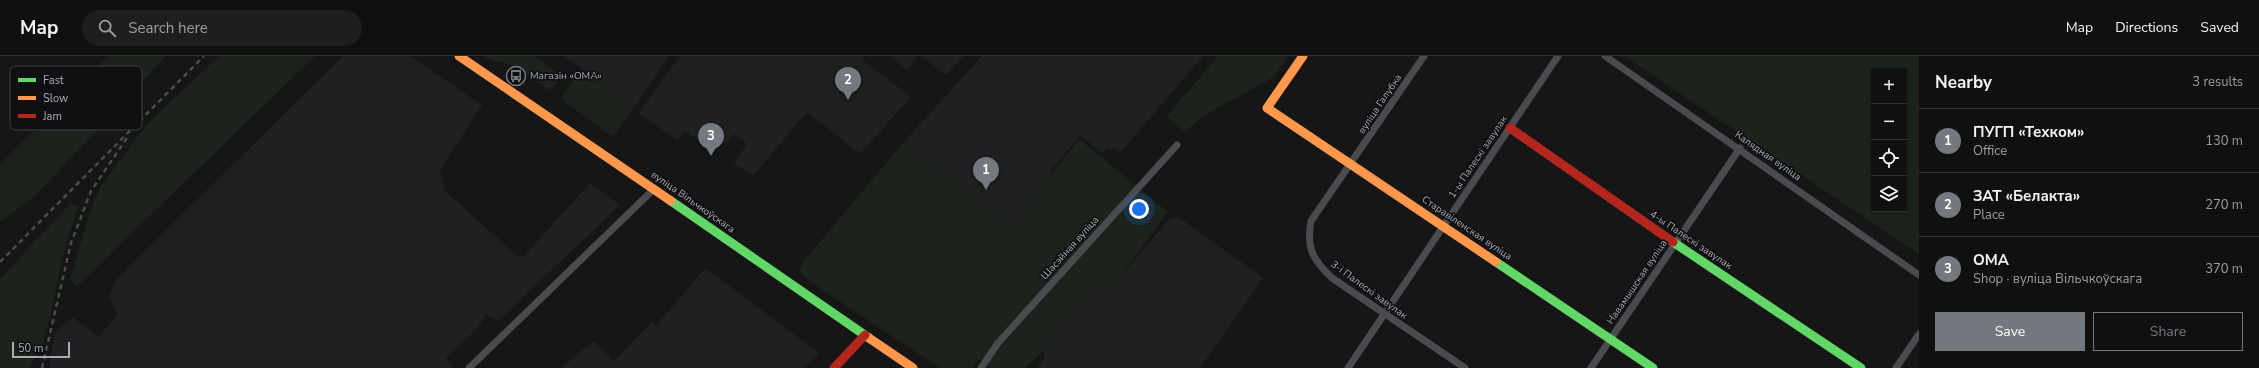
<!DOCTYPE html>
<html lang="en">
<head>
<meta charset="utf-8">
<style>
	body { margin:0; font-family:"Nunito Sans",sans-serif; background:#1e1e1e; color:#f1f3f6 }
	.controls { position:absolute; right:12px; top:12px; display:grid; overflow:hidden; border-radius:0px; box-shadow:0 1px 3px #0004 }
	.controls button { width:36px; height:36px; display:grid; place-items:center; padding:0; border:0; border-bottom:1px solid #303030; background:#101010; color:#f1f3f6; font:20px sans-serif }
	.scale { position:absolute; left:12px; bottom:10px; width:58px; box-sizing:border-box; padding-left:4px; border:2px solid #a6acb7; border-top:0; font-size:11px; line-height:14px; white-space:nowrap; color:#a6acb7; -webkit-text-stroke:3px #101012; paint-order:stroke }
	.you { position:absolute; left:1139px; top:153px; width:14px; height:14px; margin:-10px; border:3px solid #fff; border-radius:50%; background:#1a73e8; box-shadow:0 0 0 6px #1a73e833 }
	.badge { display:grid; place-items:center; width:26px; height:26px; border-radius:50%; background:#74787f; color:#fff; font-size:13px; font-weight:700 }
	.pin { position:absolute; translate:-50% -33px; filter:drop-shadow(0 1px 2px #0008) }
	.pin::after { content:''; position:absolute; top:21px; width:14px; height:12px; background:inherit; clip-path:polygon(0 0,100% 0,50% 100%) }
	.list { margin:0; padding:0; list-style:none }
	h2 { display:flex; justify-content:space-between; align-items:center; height:52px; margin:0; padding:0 16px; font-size:17px }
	h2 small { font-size:13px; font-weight:400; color:#9c9d9f }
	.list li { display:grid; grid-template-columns:26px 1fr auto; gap:12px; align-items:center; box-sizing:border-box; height:64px; padding:0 16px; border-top:1px solid #303030 }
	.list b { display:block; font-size:15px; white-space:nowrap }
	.list p { margin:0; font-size:13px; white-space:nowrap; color:#9c9d9f }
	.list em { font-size:13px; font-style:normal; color:#9c9d9f }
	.actions { display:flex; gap:8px; padding:12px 16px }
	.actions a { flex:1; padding:9px 0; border:1px solid #74787f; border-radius:0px; text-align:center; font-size:14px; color:#74787f }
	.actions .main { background:#74787f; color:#fff }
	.icon { flex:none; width:22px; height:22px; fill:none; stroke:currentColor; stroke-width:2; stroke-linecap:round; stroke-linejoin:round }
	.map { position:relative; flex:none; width:1919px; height:312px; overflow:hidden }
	header { display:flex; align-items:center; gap:24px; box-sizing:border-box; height:56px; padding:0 20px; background:#101010; border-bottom:1px solid #303030 }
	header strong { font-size:19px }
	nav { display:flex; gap:22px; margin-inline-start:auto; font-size:14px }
	.search { width:280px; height:36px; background:#1e1e1e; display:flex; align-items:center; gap:10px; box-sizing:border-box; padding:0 14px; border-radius:22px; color:#9c9d9f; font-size:15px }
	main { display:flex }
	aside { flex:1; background:#101010 }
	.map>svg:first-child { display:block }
	.built { fill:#202022 }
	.green { fill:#1c231d; fill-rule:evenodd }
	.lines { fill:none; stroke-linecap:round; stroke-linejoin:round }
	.street { stroke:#4a4b4f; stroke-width:7 }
	.fast { stroke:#63d668; stroke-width:9 }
	.slow { stroke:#ff974d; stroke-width:9 }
	.jam { stroke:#b3261e; stroke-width:9 }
	.rail { stroke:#4a4b4e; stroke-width:2.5; stroke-dasharray:5 4; stroke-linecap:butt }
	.labels { text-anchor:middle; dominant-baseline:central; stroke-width:3.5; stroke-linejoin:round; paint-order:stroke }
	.poi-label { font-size:10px; fill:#a6acb7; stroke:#101012; text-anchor:start }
	.street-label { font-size:10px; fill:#a6acb7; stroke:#101012 }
	.key { fill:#101012; stroke:#3d3f44; stroke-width:1 }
	.key-label { font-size:11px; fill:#a6acb7 }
</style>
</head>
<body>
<header>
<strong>Map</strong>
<div class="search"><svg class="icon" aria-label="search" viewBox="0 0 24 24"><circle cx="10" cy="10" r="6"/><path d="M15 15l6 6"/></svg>Search here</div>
<nav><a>Map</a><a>Directions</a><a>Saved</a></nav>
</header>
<main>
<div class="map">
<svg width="1919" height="312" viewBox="0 0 1919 312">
	<rect width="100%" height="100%" fill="#161616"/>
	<g class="built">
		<polygon points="343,0 410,0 482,49 440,114 445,135 517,200 524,200 590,127 620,149 498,265 486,258 477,273 446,302 454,312 49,312 55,276 73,261 98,281 118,259 109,241 114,226"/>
		<polygon points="564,0 669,0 635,50"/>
		<polygon points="680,0 864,0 862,4 911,41 860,98 807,56 753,120 734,107 747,88 734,78 726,88 721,85 715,95 685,75 678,85 638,57"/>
		<polygon points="890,0 918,0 907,14"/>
		<polygon points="921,0 963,0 946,19"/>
		<polygon points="982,0 1203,0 1120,97 1114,91 1111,95 1107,92 1102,97 1080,79 1051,115 1054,117 1012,169 903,87"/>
		<polygon points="1178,161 1263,222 1200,312 1037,312 1045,302 1043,295 1059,273 1102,224 1113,229 1170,162"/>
		<polygon points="705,212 819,297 803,312 561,312 594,285 614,305 652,266 657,269"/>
	</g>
	<g class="green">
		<polygon points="109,0 166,0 36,139 0,166 0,109"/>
		<polygon points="219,0 315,0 77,230 70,224 90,155 101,130 146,69"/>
		<path d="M484 0H534L559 18C559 26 555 30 549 34L515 10 491 4Z"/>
		<polygon points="1218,0 1289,0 1274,21 1203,60 1185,76 1166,61"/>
		<path d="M1624 0H1919V198L1636 8ZM1874 15H1904V153H1874Z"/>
		<polygon points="582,13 635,50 616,77 611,80 564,45 562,40"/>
		<polygon points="1079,83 1168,156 1113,230 1101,225 1043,295 1025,312 990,312 979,303 972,312 940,312 812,227 800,215 803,206 903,87 1012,169"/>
		<polygon points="71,147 78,151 64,195 44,286 29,312 0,312 0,223"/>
	</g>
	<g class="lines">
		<g class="street">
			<path d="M1424 0 1311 165C1306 192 1313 204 1332 222L1465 312"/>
			<polyline points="1605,0 1919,219"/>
			<polyline points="469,312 654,133"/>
			<polyline points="981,312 998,287 1177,89"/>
			<polyline points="1348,312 1558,0"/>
			<polyline points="1591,312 1740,92"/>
			<polyline points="1896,312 1919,278"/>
		</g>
		<g class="fast">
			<polyline points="671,145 869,282"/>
			<polyline points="1673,186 1861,312"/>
			<polyline points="1496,206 1653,312"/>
		</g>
		<g class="slow">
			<polyline points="459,0 671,145"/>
			<polyline points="1303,0 1267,52 1496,206"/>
			<polyline points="869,282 913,312"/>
		</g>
		<g class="jam">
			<polyline points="1510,72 1673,186"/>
			<polyline points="834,312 865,279"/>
		</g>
		<g class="rail">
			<polyline points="0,206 204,0"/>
			<polyline points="42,312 71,187 91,135 127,82"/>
		</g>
	</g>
	<defs>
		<g id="bus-ring" transform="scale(1)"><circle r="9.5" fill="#101012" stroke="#74787f" stroke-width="1.5"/><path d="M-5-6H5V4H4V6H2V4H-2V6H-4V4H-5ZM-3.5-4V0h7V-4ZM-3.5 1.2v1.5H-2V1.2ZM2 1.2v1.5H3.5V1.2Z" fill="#74787f"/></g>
	</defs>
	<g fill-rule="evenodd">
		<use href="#bus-ring" x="516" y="20"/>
	</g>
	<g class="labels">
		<g class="poi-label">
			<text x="530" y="20">Магазін «ОМА»</text>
		</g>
		<g class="street-label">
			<text transform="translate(1380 48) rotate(-56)">вуліца Галубка</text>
			<text transform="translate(1768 100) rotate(35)">Калядная вуліца</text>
			<text transform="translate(1478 101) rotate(-56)">1-ы Палескі завулак</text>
			<text transform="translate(693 146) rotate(35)">вуліца Вільчкоўскага</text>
			<text transform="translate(1467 172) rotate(34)">Старавіленская вуліца</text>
			<text transform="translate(1691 184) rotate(34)">4-ы Палескі завулак</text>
			<text transform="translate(1070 192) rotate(-48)">Шасэйная вуліца</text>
			<text transform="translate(1637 226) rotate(-56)">Навамышская вуліца</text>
			<text transform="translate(1369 234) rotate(36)">3-і Палескі завулак</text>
		</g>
	</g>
	<rect x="10" y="10" width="132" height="64" rx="6" class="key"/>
	<rect x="18" y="22" width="18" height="4" fill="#63d668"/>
	<rect x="18" y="40" width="18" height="4" fill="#ff974d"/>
	<rect x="18" y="58" width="18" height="4" fill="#b3261e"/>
	<g class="key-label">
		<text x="43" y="28">Fast</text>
		<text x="43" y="46">Slow</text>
		<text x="43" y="64">Jam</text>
	</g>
</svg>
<div class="controls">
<button>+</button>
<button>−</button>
<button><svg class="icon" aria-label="locate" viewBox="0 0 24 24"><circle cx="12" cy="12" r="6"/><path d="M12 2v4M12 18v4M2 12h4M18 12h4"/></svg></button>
<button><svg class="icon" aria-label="layers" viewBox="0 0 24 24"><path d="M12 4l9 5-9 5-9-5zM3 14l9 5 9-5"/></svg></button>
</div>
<div class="scale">50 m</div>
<div class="you"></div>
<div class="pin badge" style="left:986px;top:134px">1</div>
<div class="pin badge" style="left:848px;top:44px">2</div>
<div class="pin badge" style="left:711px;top:100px">3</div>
</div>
<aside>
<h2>Nearby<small>3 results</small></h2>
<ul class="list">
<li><span class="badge">1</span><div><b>ПУГП «Техком»</b><p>Office</p></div><em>130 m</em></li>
<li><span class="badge">2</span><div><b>ЗАТ «Белакта»</b><p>Place</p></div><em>270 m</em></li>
<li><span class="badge">3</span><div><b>ОМА</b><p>Shop · вуліца Вільчкоўскага</p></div><em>370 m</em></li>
</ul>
<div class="actions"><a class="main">Save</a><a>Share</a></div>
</aside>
</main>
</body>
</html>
